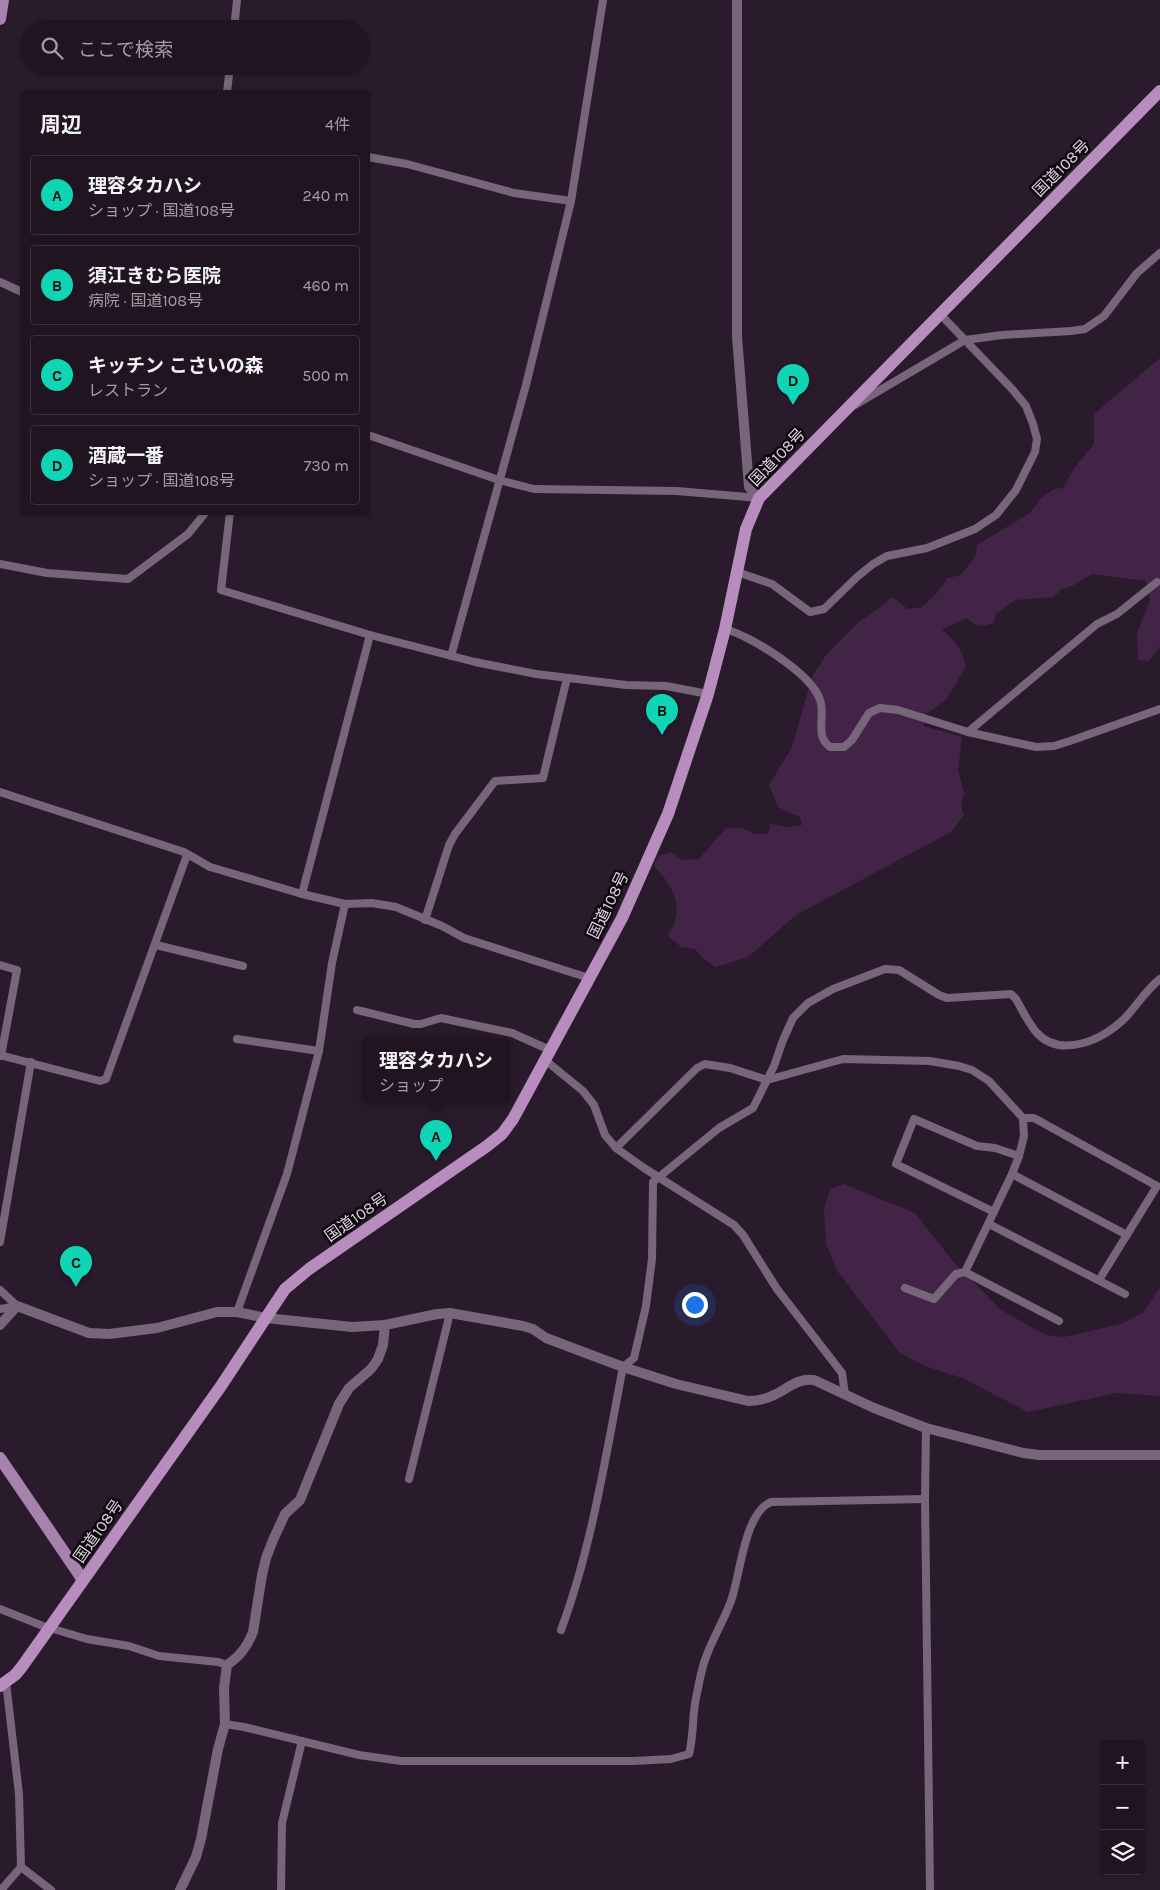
<!DOCTYPE html>
<html lang="ja">
<head>
<meta charset="utf-8">
<style>
	body { margin:0; font-family:Karla,"Noto Sans JP",sans-serif; background:#2d212e; color:#f1f3f6 }
	.controls { position:absolute; right:15px; bottom:15px; display:grid; overflow:hidden; border-radius:5px; box-shadow:0 1px 4px #0004 }
	.controls button { width:45px; height:45px; display:grid; place-items:center; padding:0; border:0; border-bottom:1px solid #3d333f; background:#201421; color:#f1f3f6; font:25px sans-serif }
	.you { position:absolute; left:694px; top:1304px; width:18px; height:18px; margin:-12px; border:4px solid #fff; border-radius:50%; background:#1a73e8; box-shadow:0 0 0 8px #1a73e833 }
	.badge { display:grid; place-items:center; width:32px; height:32px; border-radius:50%; background:#0fd5b4; color:#111; font-size:16px; font-weight:700 }
	.pin { position:absolute; translate:-50% -41px; filter:drop-shadow(0 1px 2px #0008) }
	.pin::after { content:''; position:absolute; top:26px; width:18px; height:15px; background:inherit; clip-path:polygon(0 0,100% 0,50% 100%) }
	.popup { position:absolute; left:362px; top:1038px; width:148px; height:65px; box-sizing:border-box; display:grid; place-content:center; border-radius:5px; background:#201421; filter:drop-shadow(0 1px 4px #0005); font-size:16px; white-space:nowrap; color:#a29ea5 }
	.popup b { font-size:19px; color:#f1f3f6 }
	.popup::after { content:''; position:absolute; left:50%; top:100%; margin-left:-10px; border:10px solid transparent; border-top-color:#201421 }
	.list { margin:0; padding:0; list-style:none }
	h2 { display:flex; justify-content:space-between; align-items:center; height:65px; margin:0; padding:0 20px; font-size:21px }
	h2 small { font-size:16px; font-weight:400; color:#a29ea5 }
	.list li { display:grid; grid-template-columns:32px 1fr auto; gap:15px; align-items:center; box-sizing:border-box; height:80px; margin:0 10px 10px; padding:0 10px; border:1px solid #3d333f; border-radius:5px }
	.list b { display:block; font-size:19px; white-space:nowrap }
	.list p { margin:0; font-size:16px; white-space:nowrap; color:#a29ea5 }
	.list em { font-size:16px; font-style:normal; color:#a29ea5 }
	.icon { flex:none; width:28px; height:28px; fill:none; stroke:currentColor; stroke-width:2; stroke-linecap:round; stroke-linejoin:round }
	.map { position:relative; flex:none; width:1160px; height:1890px; overflow:hidden }
	.search { position:absolute; background:#201421; box-shadow:0 1px 4px #0004; left:20px; top:20px; width:350px; height:55px; display:flex; align-items:center; gap:12px; box-sizing:border-box; padding:0 18px; border-radius:28px; color:#a29ea5; font-size:19px }
	.panel { position:absolute; background:#201421; box-shadow:0 1px 4px #0004; left:20px; top:90px; width:350px; height:425px; border-radius:5px }
	.map>svg:first-child { display:block }
	.green { fill:#422447 }
	.lines { fill:none; stroke-linecap:round; stroke-linejoin:round }
	.minor { stroke:#77657a; stroke-width:8 }
	.tertiary { stroke:#77657a; stroke-width:10 }
	.primary { stroke:#a683ac; stroke-width:12 }
	.trunk { stroke:#b68dbc; stroke-width:12 }
	.labels { text-anchor:middle; dominant-baseline:central; stroke-width:5; stroke-linejoin:round; paint-order:stroke }
	.street-label { font-size:16px; fill:#ded4e0; stroke:#0f0810 }
</style>
</head>
<body>
<div class="map">
<svg width="1160" height="1890" viewBox="0 0 1160 1890">
	<rect width="100%" height="100%" fill="#2a1b2c"/>
	<g class="green">
		<path d="M1160 358V646L1149 661 1138 660 1137 633 1150 601 1146 581 1092 574 1072 586 1062 589 1053 597 1015 600 996 614 994 623C980 627 977 627 966 618L942 630C957 642 961 648 966 667L945 701 926 714 924 726 962 737 958 770 964 793 961 806 964 815 951 832 796 915 748 957 716 967 704 959 695 949 681 947 668 936C671 930 675 923 676 917 680 897 667 880 654 866L657 857 670 852 683 860 699 859 726 828H742L755 834H768L771 824 788 827 802 825 800 817 778 807 769 785 792 747 812 677 826 655 859 622 878 609 892 597 908 609 922 607 937 593 948 578 961 575 976 555 977 545 1030 513 1041 498 1054 489 1063 488 1075 467 1094 444V414Z"/>
		<polygon points="844,1184 915,1213 952,1260 1001,1310 1046,1335 1064,1337 1121,1324 1143,1313 1160,1287 1160,1396 1117,1393 1028,1412 962,1378 925,1366 899,1352 838,1272 826,1244 824,1209 830,1189"/>
	</g>
	<g class="lines">
		<g class="minor">
			<polyline points="234,29 237,0"/>
			<polyline points="227,92 230,66"/>
			<polyline points="368,157 407,164 514,193 571,201"/>
			<polyline points="0,282 22,292"/>
			<polyline points="855,405 965,340 1002,335 1071,331 1085,329 1104,316 1137,273 1160,253"/>
			<polyline points="368,435 499,480 534,489 677,491 759,498"/>
			<polyline points="230,512 221,590 370,635 475,662 536,674 626,685 666,686 708,694"/>
			<polyline points="0,564 47,573 128,579 188,534 206,512"/>
			<polyline points="737,572 772,584 810,612 824,609 857,577 873,564 887,556 927,548 975,529 996,515 1016,490 1035,452 1037,439 1033,424 1026,406 1013,390 940,314"/>
			<path d="M725 629C751 636 812 674 820 700 826 717 814 735 830 747H844L852 740 869 713 880 708 898 710 968 732 1036 747 1054 746 1070 741 1160 709"/>
			<polyline points="451,656 526,385 571,201 603,0"/>
			<polyline points="968,732 1097,624 1117,614 1157,582"/>
			<polyline points="0,792 184,852 210,867 302,894 345,904 372,903 396,907 442,926 464,938 589,978"/>
			<polyline points="302,894 370,635"/>
			<polyline points="425,920 449,845 455,834 495,781 543,778 567,678"/>
			<polyline points="156,945 243,966"/>
			<polyline points="0,965 17,970 1,1056"/>
			<polyline points="357,1010 414,1024 421,1024 441,1018 512,1033 550,1050"/>
			<polyline points="237,1039 319,1051"/>
			<polyline points="0,1055 100,1081 106,1079 187,855"/>
			<polyline points="545,1060 583,1091 594,1105 605,1135 616,1148 644,1168 734,1225 743,1235 777,1289 842,1373 845,1394"/>
			<polyline points="1023,1118 1034,1118 1157,1186 1099,1280"/>
			<polyline points="616,1148 697,1068 705,1064 730,1068 767,1080 843,1059 930,1061 959,1066 972,1070 989,1081 1023,1118 1024,1136 1019,1156 1012,1174 965,1272 956,1274 934,1299 905,1288"/>
			<polyline points="1012,1174 1127,1235"/>
			<polyline points="994,1212 896,1164 914,1119 977,1146 995,1148 1019,1156"/>
			<polyline points="989,1224 1125,1294"/>
			<polyline points="0,1242 31,1062"/>
			<polyline points="965,1272 1059,1321"/>
			<polyline points="0,1290 17,1306"/>
			<polyline points="0,1309 17,1306"/>
			<polyline points="237,1312 287,1174 319,1051 332,963 345,904"/>
			<polyline points="926,1428 925,1499 930,1890"/>
			<polyline points="409,1479 450,1313"/>
			<polyline points="0,1609 43,1626 87,1639 129,1646 159,1656 218,1662 227,1665"/>
			<path d="M561 1630C592 1547 606 1454 623 1367L634 1358 646 1306 652 1259 653 1182 719 1128 753 1108 774 1066 783 1040 793 1018 808 1003 833 989 885 969 899 970 939 995 947 998 1011 994 1016 999C1022 1010 1028 1022 1036 1032 1061 1060 1105 1039 1126 1017 1137 1005 1147 989 1160 979"/>
			<polyline points="6,1682 19,1794 21,1867 51,1890"/>
			<path d="M225 1724 244 1727 359 1755 401 1761H634L671 1759 689 1754C694 1734 692 1717 696 1698 699 1684 701 1670 706 1657 713 1638 724 1620 731 1601 740 1577 744 1513 771 1502L925 1499"/>
			<polyline points="1,1890 21,1867"/>
			<polyline points="281,1890 282,1823 302,1741"/>
		</g>
		<g class="tertiary">
			<polyline points="737,0 737,337 749,487 759,498"/>
			<polyline points="0,1325 17,1306 89,1333 109,1334 157,1328 217,1312 237,1312 266,1318 352,1327 385,1325"/>
			<path d="M180 1890 196 1857 201 1839 218 1749 225 1724 224 1688 227 1665C240 1656 247 1647 253 1632L262 1575 266 1558 273 1540 285 1514 300 1500 339 1404 349 1388 371 1369 378 1359 383 1345 385 1325 437 1314 450 1313 523 1326 533 1329 546 1338 623 1367 676 1384 748 1401C757 1401 766 1399 774 1395 789 1388 797 1378 814 1380L874 1408 926 1428 1023 1453 1039 1455H1160"/>
		</g>
		<g class="primary">
			<polyline points="0,19 3,0"/>
			<polyline points="0,1458 83,1580"/>
		</g>
		<polyline class="trunk" points="0,1686 15,1675 21,1668 221,1386 275,1304 285,1289 309,1269 487,1146 502,1134 513,1119 622,918 668,814 708,694 725,629 746,529 759,498 1160,91"/>
	</g>
	<g class="labels">
		<g class="street-label">
			<text transform="translate(1061 168) rotate(-45)">国道108号</text>
			<text transform="translate(777 457) rotate(-46)">国道108号</text>
			<text transform="translate(608 905) rotate(-64)">国道108号</text>
			<text transform="translate(356 1217) rotate(-35)">国道108号</text>
			<text transform="translate(98 1531) rotate(-55)">国道108号</text>
		</g>
	</g>
</svg>
<div class="controls">
<button>+</button>
<button>−</button>
<button><svg class="icon" aria-label="layers" viewBox="0 0 24 24"><path d="M12 4l9 5-9 5-9-5zM3 14l9 5 9-5"/></svg></button>
</div>
<div class="you"></div>
<div class="pin badge" style="left:436px;top:1161px">A</div>
<div class="popup"><b>理容タカハシ</b>ショップ</div>
<div class="pin badge" style="left:662px;top:735px">B</div>
<div class="pin badge" style="left:76px;top:1287px">C</div>
<div class="pin badge" style="left:793px;top:405px">D</div>
<div class="search"><svg class="icon" aria-label="search" viewBox="0 0 24 24"><circle cx="10" cy="10" r="6"/><path d="M15 15l6 6"/></svg>ここで検索</div>
<section class="panel">
<h2>周辺<small>4件</small></h2>
<ul class="list">
<li><span class="badge">A</span><div><b>理容タカハシ</b><p>ショップ · 国道108号</p></div><em>240 m</em></li>
<li><span class="badge">B</span><div><b>須江きむら医院</b><p>病院 · 国道108号</p></div><em>460 m</em></li>
<li><span class="badge">C</span><div><b>キッチン こさいの森</b><p>レストラン</p></div><em>500 m</em></li>
<li><span class="badge">D</span><div><b>酒蔵一番</b><p>ショップ · 国道108号</p></div><em>730 m</em></li>
</ul>
</section>
</div>
</body>
</html>
